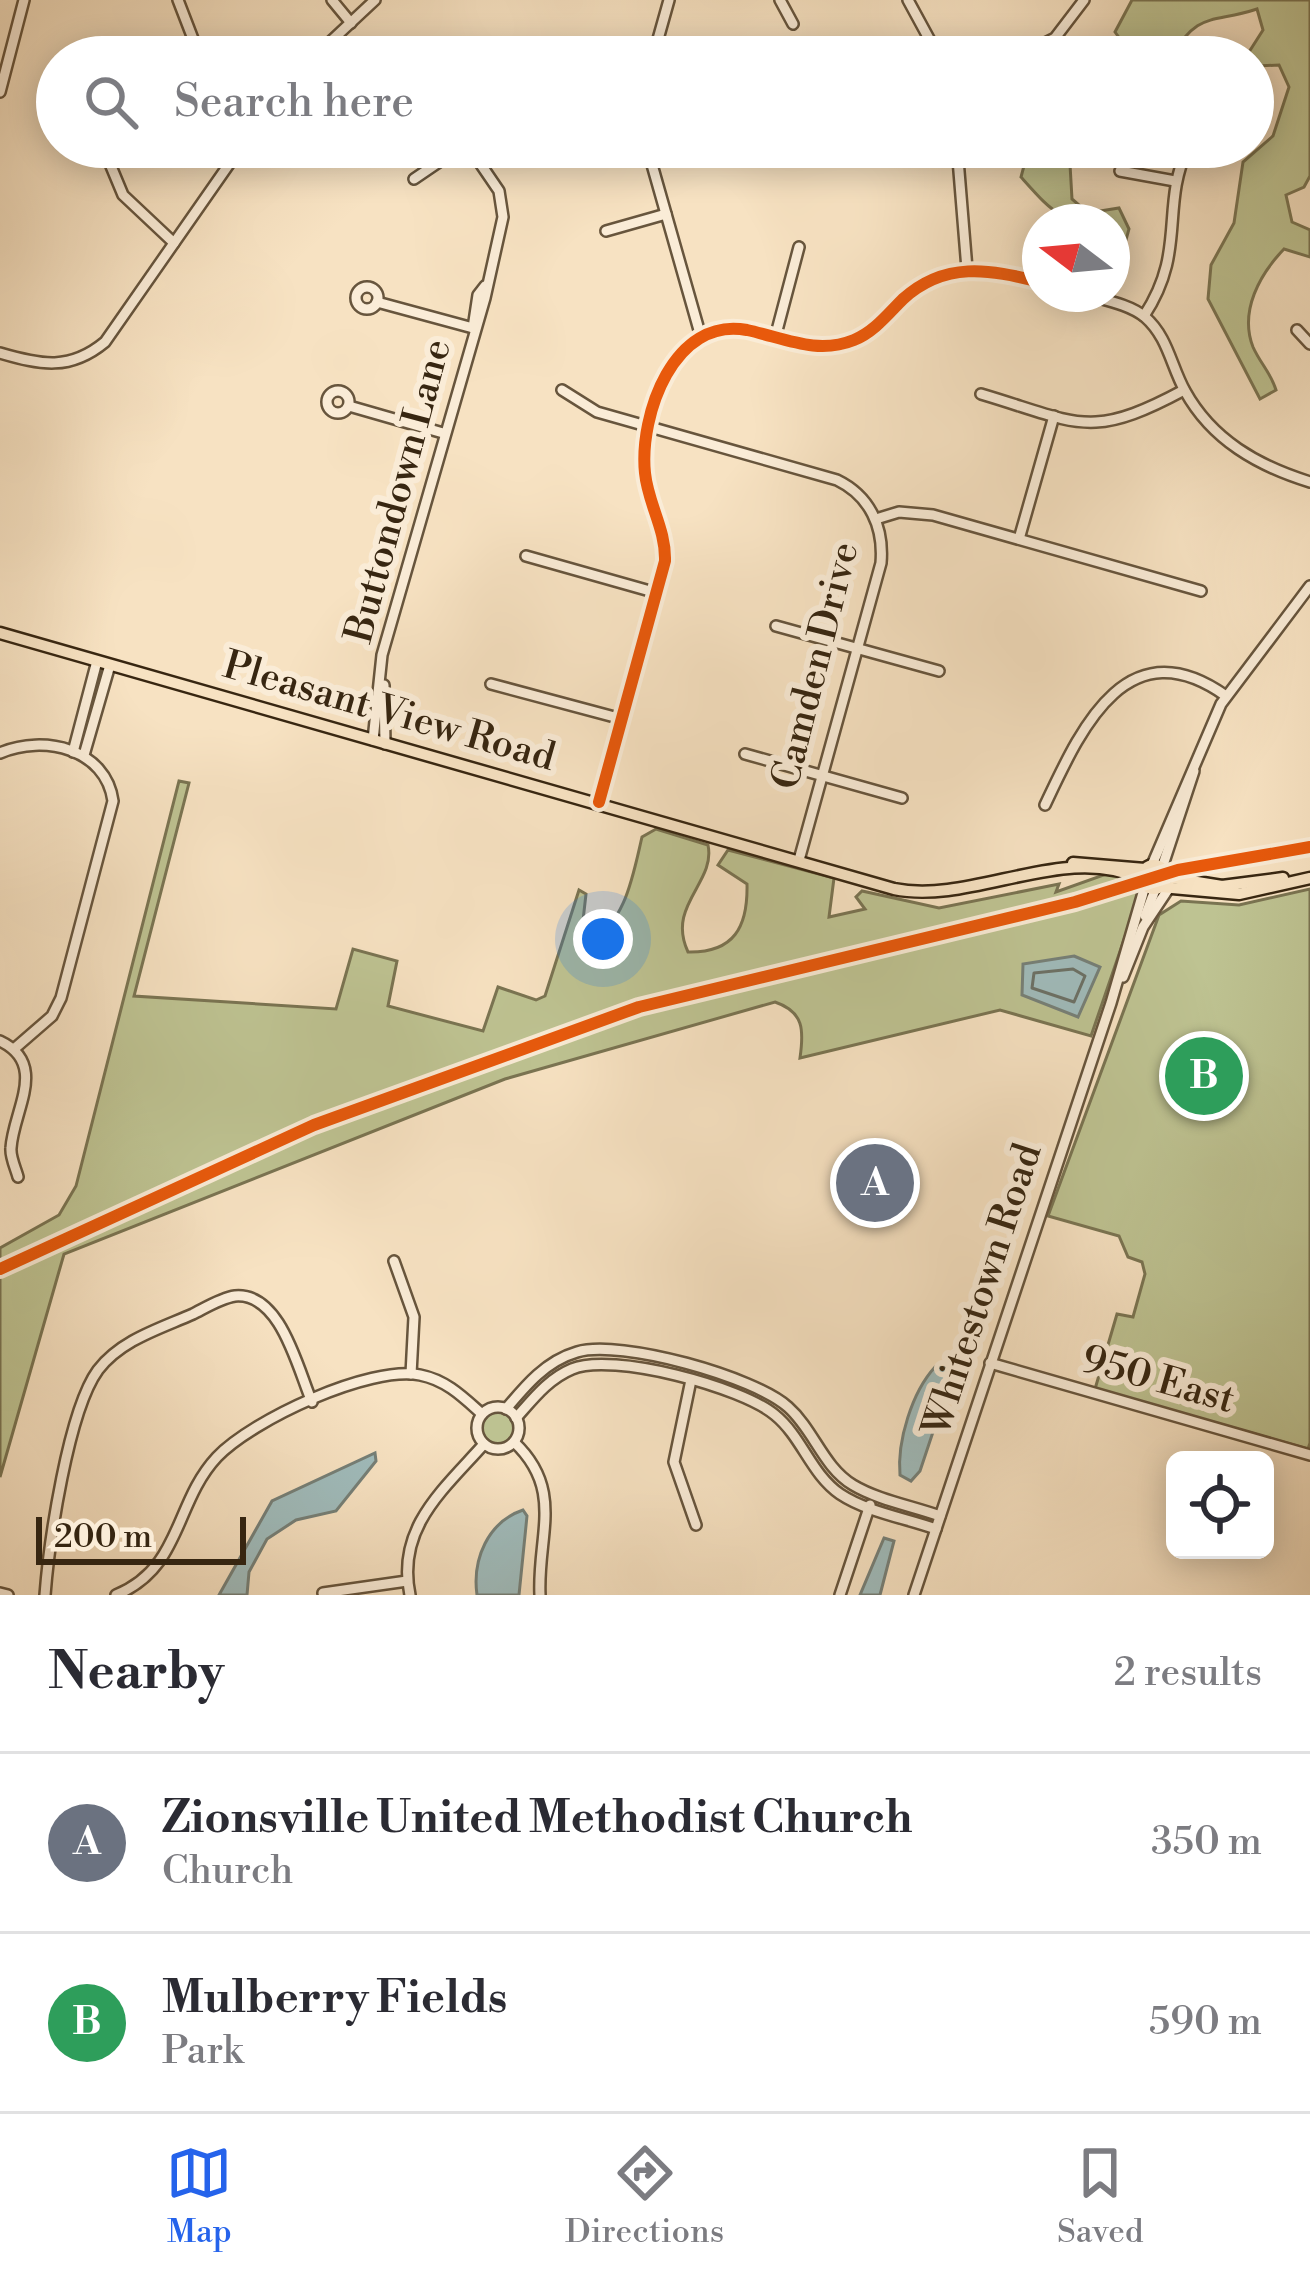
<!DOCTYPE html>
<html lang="en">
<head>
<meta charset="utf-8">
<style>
	body { margin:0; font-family:"Libre Bodoni",serif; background:#f7f7f7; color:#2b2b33 }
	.controls { position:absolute; right:36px; bottom:36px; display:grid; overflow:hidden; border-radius:18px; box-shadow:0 6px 30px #0003 }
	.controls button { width:108px; height:108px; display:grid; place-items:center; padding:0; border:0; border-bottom:3px solid #e1e1e2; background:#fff; color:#2b2b33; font:60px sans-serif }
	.compass { position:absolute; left:1022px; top:204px; width:108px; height:108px; border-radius:50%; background:#fff; box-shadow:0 6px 30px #0003; rotate:286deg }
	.scale { position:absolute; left:36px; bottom:30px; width:210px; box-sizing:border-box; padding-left:12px; border:6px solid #372611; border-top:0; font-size:33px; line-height:42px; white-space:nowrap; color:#372611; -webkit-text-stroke:9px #faecd7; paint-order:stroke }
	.you { position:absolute; left:603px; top:939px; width:42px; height:42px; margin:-30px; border:9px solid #fff; border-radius:50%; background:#1a73e8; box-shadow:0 0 0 18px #1a73e833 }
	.badge { display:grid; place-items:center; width:78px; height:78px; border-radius:50%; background:#2563eb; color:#fff; font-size:39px; font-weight:700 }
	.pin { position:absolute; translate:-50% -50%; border:6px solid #fff; box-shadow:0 3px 12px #0006 }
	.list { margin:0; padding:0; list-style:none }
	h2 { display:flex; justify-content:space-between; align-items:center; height:156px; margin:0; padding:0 48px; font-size:51px }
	h2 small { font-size:39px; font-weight:400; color:#7c7c81 }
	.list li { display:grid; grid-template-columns:78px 1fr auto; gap:36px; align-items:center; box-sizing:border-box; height:180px; padding:0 48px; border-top:3px solid #e1e1e2 }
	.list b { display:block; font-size:45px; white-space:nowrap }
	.list p { margin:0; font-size:39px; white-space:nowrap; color:#7c7c81 }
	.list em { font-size:39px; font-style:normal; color:#7c7c81 }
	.icon { flex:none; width:66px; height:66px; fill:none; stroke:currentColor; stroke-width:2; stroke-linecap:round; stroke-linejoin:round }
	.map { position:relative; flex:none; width:1310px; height:1595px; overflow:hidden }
	.search { position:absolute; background:#fff; box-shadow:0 6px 30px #0003; left:36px; right:36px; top:36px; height:132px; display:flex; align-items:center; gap:30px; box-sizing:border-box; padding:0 42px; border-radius:66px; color:#7c7c81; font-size:45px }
	.sheet { height:516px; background:#fff }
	nav { display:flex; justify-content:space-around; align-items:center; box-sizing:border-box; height:168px; border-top:3px solid #e1e1e2; background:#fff; font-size:33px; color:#7c7c81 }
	nav a { display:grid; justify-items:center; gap:6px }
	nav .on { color:#2563eb }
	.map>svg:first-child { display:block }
	.green { fill:#bec392; stroke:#7a7452; stroke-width:3 }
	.water { fill:#a0bcbc; stroke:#768078; stroke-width:3 }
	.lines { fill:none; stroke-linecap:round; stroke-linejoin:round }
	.shore { stroke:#6c7166; stroke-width:3 }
	.minor-casing { stroke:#67553d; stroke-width:14 }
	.major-casing { stroke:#372611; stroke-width:15 }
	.minor { stroke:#faecd7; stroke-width:9 }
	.major { stroke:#f7e2c2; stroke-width:10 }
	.cycleway-casing { stroke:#faecd7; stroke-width:20 }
	.cycleway { stroke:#e8590c; stroke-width:12 }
	.labels { text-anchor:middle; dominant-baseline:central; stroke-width:12; stroke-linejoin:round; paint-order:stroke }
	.street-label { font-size:39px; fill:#372611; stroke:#faecd7 }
</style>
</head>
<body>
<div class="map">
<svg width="1310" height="1595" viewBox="0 0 1310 1595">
	<rect width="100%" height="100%" fill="#f7e2c2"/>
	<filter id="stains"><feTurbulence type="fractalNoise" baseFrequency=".00167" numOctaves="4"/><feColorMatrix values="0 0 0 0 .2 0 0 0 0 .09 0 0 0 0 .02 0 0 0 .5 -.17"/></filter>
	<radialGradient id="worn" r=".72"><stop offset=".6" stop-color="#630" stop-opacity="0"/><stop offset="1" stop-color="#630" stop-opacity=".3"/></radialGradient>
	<g class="green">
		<path d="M1132 0H1310V176L1304 187 1286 195 1292 222 1310 230V257L1284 249C1260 274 1239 311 1253 347 1260 363 1271 373 1276 390L1260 399 1208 299 1211 265 1234 223 1243 162 1273 136 1289 87 1279 65 1257 66 1249 52 1263 30 1257 9C1212 24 1199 10 1171 57H1105L1120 39 1115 32Z"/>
		<path d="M1029 147H1069L1072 199 1088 213 1119 208 1129 229 1121 258 1112 267V222C1060 222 1055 215 1021 177Z"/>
		<path d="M179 781 189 783 134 996 336 1009 353 949 397 961 388 1006 483 1031 498 987 536 1000 545 996 579 890 586 894 581 938 587 947C626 920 632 880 642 837L656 829 708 845C716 883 666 905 688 952 734 953 748 927 747 884L718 865 728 850 834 878 829 917 865 909 856 897 862 891 939 908 1059 884 1056 892 1109 873 1137 880 1140 893 1091 1036 1000 1010 800 1058C804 1030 804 1012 775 1002L505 1079 64 1254 0 1477V1248L59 1215 76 1186Z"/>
		<polygon points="1310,889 1310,1443 1308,1449 1095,1389 1117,1314 1133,1317 1145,1274 1142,1262 1128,1257 1119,1236 1048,1216 1159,915 1181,901 1239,905"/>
		<circle cx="498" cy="1428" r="17"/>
	</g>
	<g class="water">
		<polygon points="1074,956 1100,967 1078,1017 1022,995 1023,964"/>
		<path d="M935 1367 948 1368 952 1375 920 1471 911 1481 900 1475C897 1441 912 1392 935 1367Z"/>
		<polygon points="375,1453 376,1461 336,1511 296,1520 267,1539 249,1572 247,1595 219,1595 272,1501"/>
		<path d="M523 1510 527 1516 519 1595H477C472 1559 488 1522 523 1510Z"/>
		<polygon points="884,1538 894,1541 880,1595 860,1595"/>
	</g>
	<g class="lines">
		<polygon class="shore" points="1073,969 1085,976 1074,1002 1032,988 1034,973"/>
		<g class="minor-casing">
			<g id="minor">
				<polyline points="178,0 200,57"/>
				<polyline points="332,0 351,23"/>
				<polyline points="780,0 793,24"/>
				<polyline points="908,0 939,57"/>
				<polyline points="314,57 375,0"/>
				<polyline points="653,57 669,0"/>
				<polyline points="1017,57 1055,38 1084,0"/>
				<polyline points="0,92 24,0"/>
				<polyline points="103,147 123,195 174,243"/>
				<polyline points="647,147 701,337"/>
				<polyline points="957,147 967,269"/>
				<polyline points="649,154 674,147"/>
				<polyline points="1120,171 1175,181"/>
				<polyline points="414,179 461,147"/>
				<polyline points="606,231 666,214"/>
				<circle cx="367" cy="298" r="11"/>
				<path d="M1084 294C1104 300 1129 304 1145 317 1168 337 1171 366 1185 391 1212 440 1258 466 1310 482"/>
				<polyline points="377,302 473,328"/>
				<path d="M1144 316C1187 251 1160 208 1188 147"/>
				<polyline points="473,328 478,295 485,286"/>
				<polyline points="1297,330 1310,344"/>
				<polyline points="775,338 799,247"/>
				<path d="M0 353C41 365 70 371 105 342L241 147"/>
				<path d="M562 390 597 412 837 480C870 496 884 527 881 563L799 860"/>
				<circle cx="338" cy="402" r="11"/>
				<path d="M981 394C1079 423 1089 441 1184 390"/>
				<polyline points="349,406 443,433"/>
				<polyline points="876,519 899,512 933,515 1201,591"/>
				<polyline points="1019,539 1054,416"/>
				<polyline points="526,556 657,593"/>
				<polyline points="776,626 939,671"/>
				<polyline points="491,684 622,719"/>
				<polyline points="384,685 385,744"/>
				<polyline points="373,740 382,655 485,298 503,217 499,191 469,147"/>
				<polyline points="73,752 97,661"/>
				<path d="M0 753C44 734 106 749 113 801L61 998 52 1016 14 1049"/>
				<polyline points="745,754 902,798"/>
				<polyline points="84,755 110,665"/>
				<path d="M599 802 665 561C666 529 648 504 645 473 639 415 674 316 747 330 784 338 817 355 854 340 874 332 888 314 903 299 945 261 989 269 1040 282"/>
				<path d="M1045 805C1080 731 1126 625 1226 696"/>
				<polyline points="1152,865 1221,704 1310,586"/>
				<polyline points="1162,868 1194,771"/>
				<polyline points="1145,916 1155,890"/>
				<polyline points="1123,977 1143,927 1169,888"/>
				<path d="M0 1041C49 1064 13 1111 11 1148 10 1157 16 1169 18 1177"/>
				<polyline points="394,1261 414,1317 411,1374"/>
				<polyline points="990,1363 1310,1455"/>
				<polyline points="691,1380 674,1462 696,1525"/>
				<circle cx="498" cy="1428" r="21"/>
				<path d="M506 1409C526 1385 546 1361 577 1352 621 1339 755 1377 788 1407 814 1430 823 1467 853 1485 878 1500 912 1506 940 1516"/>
				<path d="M516 1418C533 1399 548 1379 572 1369 612 1352 742 1387 775 1415 802 1437 811 1474 840 1494 867 1512 905 1518 936 1529"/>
				<path d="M514 1442C565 1490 537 1536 540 1595"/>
				<polyline points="0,1593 8,1595"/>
				<polyline points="323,1593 407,1581"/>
				<path d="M45 1595C49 1543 68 1411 98 1370 121 1340 159 1329 193 1314 205 1308 221 1298 235 1296 281 1292 298 1370 312 1402"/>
				<path d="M116 1595C182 1568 174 1503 217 1457 252 1420 370 1365 420 1375 446 1380 463 1397 482 1414"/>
				<path d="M410 1595C396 1528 443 1490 484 1444"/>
				<polyline points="840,1595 870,1505"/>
				<polyline points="914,1595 1111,1003 1145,886"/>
			</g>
		</g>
		<g class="major-casing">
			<g id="major">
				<path d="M0 633 894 889C973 905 1065 842 1141 879"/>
				<polyline points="1073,863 1145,869"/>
				<circle cx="1154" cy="877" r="12"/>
				<polyline points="1166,877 1222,886 1283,878"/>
				<polyline points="1161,887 1239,894 1310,878"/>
			</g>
		</g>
		<use href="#minor" class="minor"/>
		<use href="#major" class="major"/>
		<g class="cycleway-casing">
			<g id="cycleway">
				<path d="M599 802 665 561C666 529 648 504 645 473 639 415 674 316 747 330 784 338 817 355 854 340 874 332 888 314 903 299 945 261 989 269 1040 282"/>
				<polyline points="0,1269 314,1125 639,1007 1075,902 1178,870 1310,847"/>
			</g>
		</g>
		<use href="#cycleway" class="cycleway"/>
	</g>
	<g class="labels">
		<g class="street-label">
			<text transform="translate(399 491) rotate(-75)">Buttondown Lane</text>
			<text transform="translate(816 666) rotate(-76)">Camden Drive</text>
			<text transform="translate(389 712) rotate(16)">Pleasant View Road</text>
			<text transform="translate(983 1290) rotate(-72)">Whitestown Road</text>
			<text transform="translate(1158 1380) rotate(16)">950 East</text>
		</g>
	</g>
	<rect width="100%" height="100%" filter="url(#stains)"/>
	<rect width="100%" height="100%" fill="url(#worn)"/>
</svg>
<div class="controls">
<button><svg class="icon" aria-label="locate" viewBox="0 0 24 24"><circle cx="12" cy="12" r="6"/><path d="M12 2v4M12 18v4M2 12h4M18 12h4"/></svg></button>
</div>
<svg class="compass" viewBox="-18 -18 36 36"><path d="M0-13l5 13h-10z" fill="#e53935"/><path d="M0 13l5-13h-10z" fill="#7c7c81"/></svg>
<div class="scale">200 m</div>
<div class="you"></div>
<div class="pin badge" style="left:875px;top:1183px;background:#6b7280">A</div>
<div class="pin badge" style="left:1204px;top:1076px;background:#2e9e5b">B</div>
<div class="search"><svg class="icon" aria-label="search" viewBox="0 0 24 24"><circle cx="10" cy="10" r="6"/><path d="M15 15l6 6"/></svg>Search here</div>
</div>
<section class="sheet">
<h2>Nearby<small>2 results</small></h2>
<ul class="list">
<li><span class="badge" style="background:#6b7280">A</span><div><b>Zionsville United Methodist Church</b><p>Church</p></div><em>350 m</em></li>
<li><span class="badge" style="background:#2e9e5b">B</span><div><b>Mulberry Fields</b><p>Park</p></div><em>590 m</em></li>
</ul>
</section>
<nav>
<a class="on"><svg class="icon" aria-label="map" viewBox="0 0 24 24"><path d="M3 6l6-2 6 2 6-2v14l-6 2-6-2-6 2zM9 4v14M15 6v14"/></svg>Map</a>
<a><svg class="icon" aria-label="directions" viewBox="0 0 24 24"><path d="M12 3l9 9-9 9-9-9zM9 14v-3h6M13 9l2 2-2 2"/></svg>Directions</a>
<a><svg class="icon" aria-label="saved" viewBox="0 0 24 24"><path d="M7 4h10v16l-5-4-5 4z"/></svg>Saved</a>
</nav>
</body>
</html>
